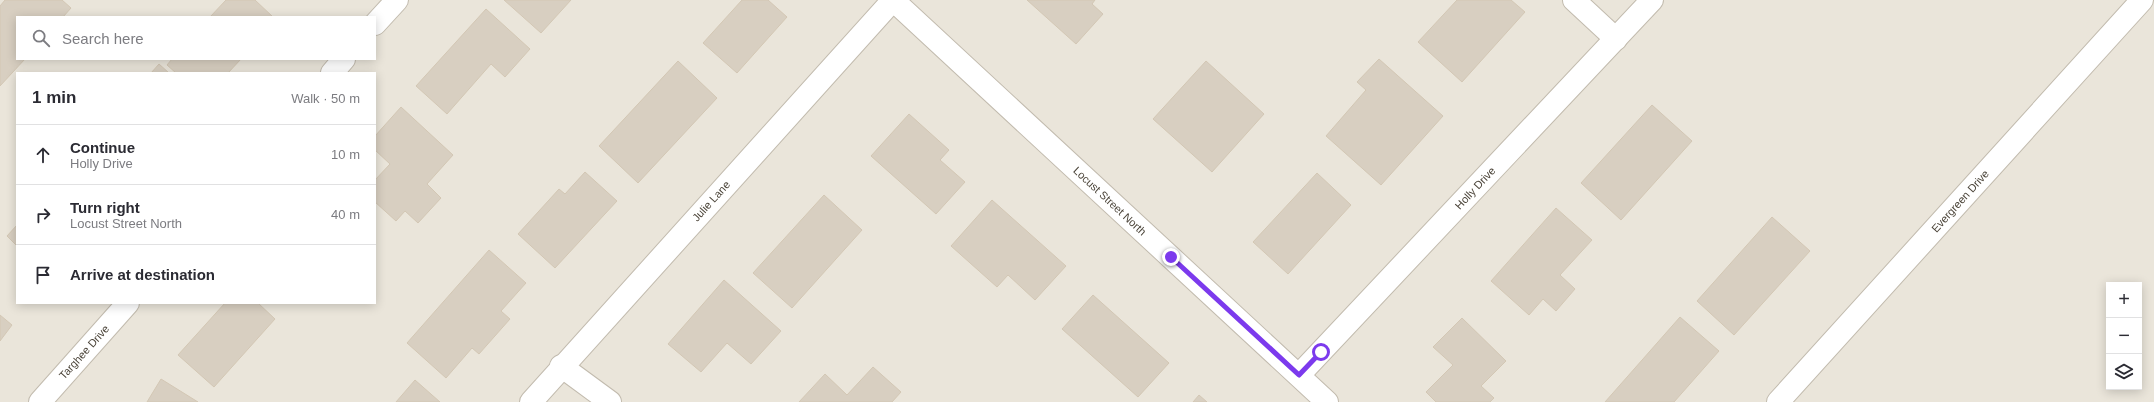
<!DOCTYPE html>
<html lang="en">
<head>
<meta charset="utf-8">
<style>
	body { margin:0; font-family:Helvetica,sans-serif; background:#f7f7f7; color:#2b2b33 }
	.controls { position:absolute; right:12px; bottom:12px; display:grid; overflow:hidden; border-radius:0px; box-shadow:0 2px 10px #0003 }
	.controls button { width:36px; height:36px; display:grid; place-items:center; padding:0; border:0; border-bottom:1px solid #e1e1e2; background:#fff; color:#2b2b33; font:20px sans-serif }
	.stop { position:absolute; width:12px; height:12px; margin:-9px; border:3px solid #7c3aed; border-radius:50%; background:#fff }
	.stop.end { background:#7c3aed; border-color:#fff; box-shadow:0 1px 4px #0008 }
	.list { margin:0; padding:0; list-style:none }
	h2 { display:flex; justify-content:space-between; align-items:center; height:52px; margin:0; padding:0 16px; font-size:17px }
	h2 small { font-size:13px; font-weight:400; color:#7c7c81 }
	.list li { display:grid; grid-template-columns:26px 1fr auto; gap:12px; align-items:center; box-sizing:border-box; height:60px; padding:0 16px; border-top:1px solid #e1e1e2 }
	.list b { display:block; font-size:15px; white-space:nowrap }
	.list p { margin:0; font-size:13px; white-space:nowrap; color:#7c7c81 }
	.list em { font-size:13px; font-style:normal; color:#7c7c81 }
	.icon { flex:none; width:22px; height:22px; fill:none; stroke:currentColor; stroke-width:2; stroke-linecap:round; stroke-linejoin:round }
	.map { position:relative; flex:none; width:2154px; height:402px; overflow:hidden }
	.search { position:absolute; background:#fff; box-shadow:0 2px 10px #0003; left:16px; top:16px; width:360px; height:44px; display:flex; align-items:center; gap:10px; box-sizing:border-box; padding:0 14px; border-radius:0px; color:#7c7c81; font-size:15px }
	.panel { position:absolute; background:#fff; box-shadow:0 2px 10px #0003; left:16px; top:72px; width:360px; height:232px; border-radius:0px }
	.map>svg:first-child { display:block }
	.residential { fill:#eae5da; fill-rule:evenodd }
	.building { fill:#d8cfc1; stroke:#d3c7b4 }
	.lines { fill:none; stroke-linecap:round; stroke-linejoin:round }
	.minor-casing { stroke:#c2bbae; stroke-width:24 }
	.tertiary-casing { stroke:#c2bbae; stroke-width:24 }
	.minor { stroke:#fff; stroke-width:22 }
	.tertiary { stroke:#fff; stroke-width:22 }
	.route { stroke:#7c3aed; stroke-width:5 }
	.labels { text-anchor:middle; dominant-baseline:central; stroke-width:4; stroke-linejoin:round; paint-order:stroke }
	.street-label { font-size:11px; fill:#4b4439; stroke:#fff }
</style>
</head>
<body>
<div class="map">
<svg width="2154" height="402" viewBox="0 0 2154 402">
	<rect width="100%" height="100%" fill="#f6f3ec"/>
	<path class="residential" d="M0 0H2154V402H0ZM17 17H375V59H17ZM17 73H375V303H17ZM2109 285H2139V387H2109Z"/>
	<g class="building">
		<polygon points="5,0 62,0 71,8 63,17 17,17 17,59 25,59 0,86 0,6"/>
		<polygon points="226,0 255,0 273,17 210,17"/>
		<polygon points="504,0 571,0 541,33"/>
		<polygon points="742,0 768,0 787,17 737,73 703,43"/>
		<polygon points="1027,0 1095,0 1092,4 1103,14 1076,44"/>
		<polygon points="1457,0 1511,0 1525,12 1462,82 1418,42"/>
		<polygon points="486,9 530,49 505,77 491,64 447,114 416,86"/>
		<polygon points="172,59 241,59 228,73 176,73 167,65"/>
		<polygon points="1379,59 1443,116 1381,185 1326,136 1366,90 1357,82"/>
		<polygon points="678,61 717,98 638,183 599,146"/>
		<polygon points="1206,61 1264,114 1212,172 1153,119"/>
		<polygon points="159,64 169,73 151,73"/>
		<polygon points="1652,105 1692,141 1621,220 1581,183"/>
		<polygon points="401,107 453,155 427,184 441,198 418,223 405,211 396,221 375,202 375,180 390,164 375,150 375,136"/>
		<polygon points="909,114 949,150 940,160 965,182 936,214 871,156"/>
		<polygon points="585,172 617,201 555,268 518,234 559,189 565,194"/>
		<polygon points="1317,173 1351,205 1288,274 1253,242"/>
		<polygon points="824,195 862,230 792,308 753,273"/>
		<polygon points="992,200 1066,266 1035,300 1008,275 997,287 951,246"/>
		<polygon points="1556,208 1592,240 1560,275 1575,289 1556,311 1543,299 1529,315 1491,281"/>
		<polygon points="1772,217 1810,251 1734,335 1697,301"/>
		<polygon points="17,225 17,246 7,236"/>
		<polygon points="489,250 526,283 501,311 510,319 479,354 472,348 446,378 407,343"/>
		<polygon points="724,280 781,331 751,364 727,343 701,372 668,344"/>
		<polygon points="1093,295 1169,363 1138,397 1062,329"/>
		<polygon points="225,303 258,303 275,319 214,387 178,355"/>
		<polygon points="0,315 12,325 0,341"/>
		<polygon points="1680,317 1719,351 1674,402 1605,402"/>
		<polygon points="1462,318 1506,361 1481,386 1494,398 1490,402 1436,402 1426,392 1453,365 1433,347"/>
		<polygon points="873,367 901,392 892,402 799,402 825,374 847,395"/>
		<polygon points="161,379 198,402 147,402"/>
		<polygon points="415,380 440,402 396,402"/>
		<polygon points="1199,395 1207,402 1193,402"/>
	</g>
	<g class="lines">
		<g class="minor-casing">
			<g id="minor">
				<polyline points="1574,0 1616,39"/>
				<polyline points="375,24 397,0"/>
				<polyline points="332,73 344,59"/>
				<polyline points="561,366 610,402"/>
				<polyline points="1299,375 1652,0"/>
				<polyline points="40,402 128,303"/>
				<polyline points="531,402 893,0"/>
				<polyline points="1778,402 2142,0"/>
			</g>
		</g>
		<g class="tertiary-casing">
			<polyline id="tertiary" points="893,0 1327,402"/>
		</g>
		<use href="#minor" class="minor"/>
		<use href="#tertiary" class="tertiary"/>
	</g>
	<g class="lines">
		<polyline class="route" points="1171,257 1299,375 1321,352"/>
	</g>
	<g class="labels">
		<g class="street-label">
			<text transform="translate(1475 188) rotate(-47)">Holly Drive</text>
			<text transform="translate(711 201) rotate(-48)">Julie Lane</text>
			<text transform="translate(1110 201) rotate(43)">Locust Street North</text>
			<text transform="translate(1960 201) rotate(-48)">Evergreen Drive</text>
			<text transform="translate(84 352) rotate(-48)">Targhee Drive</text>
		</g>
	</g>
</svg>
<div class="controls">
<button>+</button>
<button>−</button>
<button><svg class="icon" aria-label="layers" viewBox="0 0 24 24"><path d="M12 4l9 5-9 5-9-5zM3 14l9 5 9-5"/></svg></button>
</div>
<div class="stop" style="left:1321px;top:352px"></div>
<div class="stop end" style="left:1171px;top:257px"></div>
<div class="search"><svg class="icon" aria-label="search" viewBox="0 0 24 24"><circle cx="10" cy="10" r="6"/><path d="M15 15l6 6"/></svg>Search here</div>
<section class="panel">
<h2>1 min<small>Walk · 50 m</small></h2>
<ul class="list">
<li><svg class="icon" aria-label="ahead" viewBox="0 0 24 24"><path d="M12 20V5M6 11l6-6 6 6"/></svg><div><b>Continue</b><p>Holly Drive</p></div><em>10 m</em></li>
<li><svg class="icon" aria-label="right" viewBox="0 0 24 24"><path d="M7 20v-9h11M14 6l5 5-5 5"/></svg><div><b>Turn right</b><p>Locust Street North</p></div><em>40 m</em></li>
<li><svg class="icon" aria-label="arrive" viewBox="0 0 24 24"><path d="M6 21V4h12l-3 4 3 4H6"/></svg><div><b>Arrive at destination</b></div></li>
</ul>
</section>
</div>
</body>
</html>
